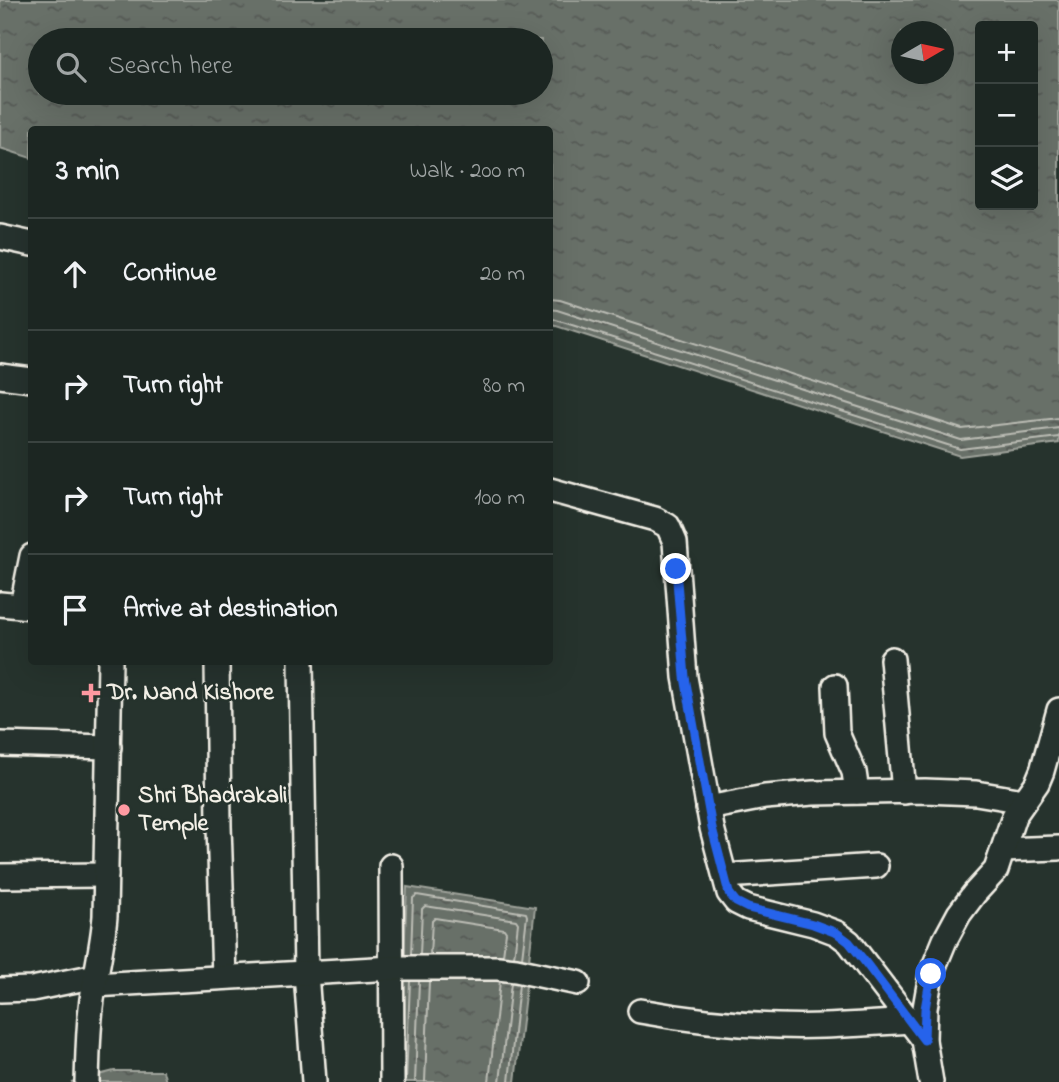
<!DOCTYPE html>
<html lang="en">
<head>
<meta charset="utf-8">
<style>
	body { margin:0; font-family:"Indie Flower",sans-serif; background:#252e2a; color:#f1f3f6 }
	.controls { position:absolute; right:21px; top:21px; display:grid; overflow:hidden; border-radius:7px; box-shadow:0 7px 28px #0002 }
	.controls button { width:63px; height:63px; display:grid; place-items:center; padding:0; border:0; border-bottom:2px solid #3a4340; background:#1c2622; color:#f1f3f6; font:35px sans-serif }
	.compass { position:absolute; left:891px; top:21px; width:63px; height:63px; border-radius:50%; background:#1c2622; box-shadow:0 7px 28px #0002; rotate:81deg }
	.stop { position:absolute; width:21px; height:21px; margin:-16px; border:5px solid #2563eb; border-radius:50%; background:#fff }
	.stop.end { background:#2563eb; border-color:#fff; box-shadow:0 2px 7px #0008 }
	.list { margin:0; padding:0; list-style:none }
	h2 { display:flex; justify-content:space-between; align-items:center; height:91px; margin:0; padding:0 28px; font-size:30px }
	h2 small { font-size:23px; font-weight:400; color:#a0a5a5 }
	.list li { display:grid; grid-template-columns:46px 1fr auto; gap:21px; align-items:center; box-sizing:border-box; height:112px; padding:0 28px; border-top:2px solid #3a4340 }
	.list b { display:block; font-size:26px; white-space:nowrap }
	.list em { font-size:23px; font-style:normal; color:#a0a5a5 }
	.icon { flex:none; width:38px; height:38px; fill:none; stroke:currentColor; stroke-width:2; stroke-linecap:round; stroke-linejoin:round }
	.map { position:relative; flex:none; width:1059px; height:1082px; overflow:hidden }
	.search { position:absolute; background:#1c2622; box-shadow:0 7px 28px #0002; left:28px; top:28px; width:525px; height:77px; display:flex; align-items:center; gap:18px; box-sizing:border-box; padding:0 24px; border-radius:38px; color:#a0a5a5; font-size:26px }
	.panel { position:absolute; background:#1c2622; box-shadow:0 7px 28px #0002; left:28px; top:126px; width:525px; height:539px; border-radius:7px }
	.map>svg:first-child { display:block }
	.water { fill:url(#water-ripples); stroke:#9fa39b; stroke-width:2; fill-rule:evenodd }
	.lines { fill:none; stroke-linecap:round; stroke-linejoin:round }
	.shore { stroke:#bcbdb5; stroke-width:2 }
	.minor-casing { stroke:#f4f1e8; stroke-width:28 }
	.minor { stroke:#26332d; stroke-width:23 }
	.route { stroke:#2563eb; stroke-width:9 }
	.poi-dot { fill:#ff9aa2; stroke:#26332d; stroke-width:2.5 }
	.labels { text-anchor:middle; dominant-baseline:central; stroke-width:5; stroke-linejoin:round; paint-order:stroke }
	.poi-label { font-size:24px; font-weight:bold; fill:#f4f1e8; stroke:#26332d; text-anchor:start }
</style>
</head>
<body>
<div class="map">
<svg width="1059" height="1082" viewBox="0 0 1059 1082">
	<defs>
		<pattern id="water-ripples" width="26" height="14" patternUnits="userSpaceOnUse" patternTransform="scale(1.75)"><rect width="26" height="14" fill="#676f68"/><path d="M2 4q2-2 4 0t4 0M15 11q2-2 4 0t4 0" fill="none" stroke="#565a55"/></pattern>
	</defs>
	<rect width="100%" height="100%" fill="#26332d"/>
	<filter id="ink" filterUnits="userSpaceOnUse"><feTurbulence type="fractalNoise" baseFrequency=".0143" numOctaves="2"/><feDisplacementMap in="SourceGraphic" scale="14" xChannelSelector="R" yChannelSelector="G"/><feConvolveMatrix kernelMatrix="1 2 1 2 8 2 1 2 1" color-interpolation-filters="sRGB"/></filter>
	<g filter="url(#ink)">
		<g class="water">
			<path d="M0 0H1059V443L960 456 550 324V130H32L31 158 0 148ZM980 26H1033V205H980ZM902 32H944V74H902ZM40 40H541V93H40Z"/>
			<polygon points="407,887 535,907 515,1082 403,1082 399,1080"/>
			<polygon points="114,1071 163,1071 166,1082 71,1082"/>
		</g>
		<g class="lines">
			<g class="shore">
				<polyline points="550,299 560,300 962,429 1059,418"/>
				<polyline points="550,309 557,310 961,440 1059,428"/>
				<polyline points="550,318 960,449 1059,437"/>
				<polyline points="411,955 413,898 417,895 526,913 527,916 522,958"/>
				<polyline points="420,955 422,909 425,906 516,920 518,923 514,957"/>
				<polyline points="430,955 432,921 435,918 504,929 506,932 503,955"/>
				<polyline points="406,1082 410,981"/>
				<polyline points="415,1082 419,981"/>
				<polyline points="425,1082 429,981"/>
				<polyline points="489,1082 500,981"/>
				<polyline points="500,1082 511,983"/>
				<polyline points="509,1082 519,984"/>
			</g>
			<g class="minor-casing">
				<g id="minor">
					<polyline points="0,237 32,244"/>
					<polyline points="0,376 32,380"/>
					<polyline points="550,490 655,519 668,526 675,542 685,677 712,828 729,893 736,902 748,908 813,924 837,933 849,942 861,958 924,1040"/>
					<polyline points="0,604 32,607"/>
					<polyline points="22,606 32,556"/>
					<polyline points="892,659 904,792"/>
					<polyline points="217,662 219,826 224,977"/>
					<polyline points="301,662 306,973 314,1082"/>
					<polyline points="835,686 837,733 854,772 857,792"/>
					<polyline points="0,744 109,747"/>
					<polyline points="708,808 765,797 813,793 925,791 976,793 1024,801"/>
					<polyline points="1003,850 1059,848"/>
					<polyline points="391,866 392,1082"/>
					<polyline points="0,876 106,875"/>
					<polyline points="725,876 876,866"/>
					<polyline points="94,985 393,968 498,968 516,970 578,983"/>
					<polyline points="0,990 32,989 96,976"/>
					<path d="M640 1011C700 1022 762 1028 824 1026 852 1025 881 1023 910 1021"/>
					<path d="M87 1082C88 1052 88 1022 93 993 97 967 103 942 105 916L110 662"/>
					<polyline points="931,1082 924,1040 925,1008 931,974 945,940 959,914 974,894 996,870 1014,816 1037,783 1042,771 1059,710"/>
				</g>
			</g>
			<use href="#minor" class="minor"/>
		</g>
	</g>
	<g class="lines" filter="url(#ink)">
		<polyline class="route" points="676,569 685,677 712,828 729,893 736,902 748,908 813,924 837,933 849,942 862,958 924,1040 925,1009 931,974"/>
	</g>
	<g class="poi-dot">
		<path d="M87.5 682.5h7v7h7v7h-7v7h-7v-7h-7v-7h7z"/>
		<circle cx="124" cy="810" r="7"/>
	</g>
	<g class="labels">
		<g class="poi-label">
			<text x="107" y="693">Dr. Nand Kishore</text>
			<text x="138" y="796">Shri Bhadrakali<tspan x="138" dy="28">Temple</tspan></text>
		</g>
	</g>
</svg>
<div class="controls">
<button>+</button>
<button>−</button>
<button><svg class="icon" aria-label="layers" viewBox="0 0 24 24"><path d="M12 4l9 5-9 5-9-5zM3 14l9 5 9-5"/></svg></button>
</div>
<svg class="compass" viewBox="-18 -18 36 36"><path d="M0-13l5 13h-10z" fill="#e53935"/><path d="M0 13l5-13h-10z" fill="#a0a5a5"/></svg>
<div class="stop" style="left:931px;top:974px"></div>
<div class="stop end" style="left:676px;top:569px"></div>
<div class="search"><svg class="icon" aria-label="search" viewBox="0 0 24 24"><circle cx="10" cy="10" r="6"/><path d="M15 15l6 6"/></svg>Search here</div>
<section class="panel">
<h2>3 min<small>Walk · 200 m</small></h2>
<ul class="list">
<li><svg class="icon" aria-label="ahead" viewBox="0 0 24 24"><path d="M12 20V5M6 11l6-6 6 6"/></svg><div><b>Continue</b></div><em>20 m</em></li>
<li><svg class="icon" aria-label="right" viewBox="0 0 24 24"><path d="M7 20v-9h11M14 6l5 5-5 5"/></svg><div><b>Turn right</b></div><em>80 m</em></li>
<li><svg class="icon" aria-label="right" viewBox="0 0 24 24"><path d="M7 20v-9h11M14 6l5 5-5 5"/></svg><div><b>Turn right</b></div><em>100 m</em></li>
<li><svg class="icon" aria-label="arrive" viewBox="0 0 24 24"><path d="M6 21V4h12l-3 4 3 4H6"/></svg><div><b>Arrive at destination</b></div></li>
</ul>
</section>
</div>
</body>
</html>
